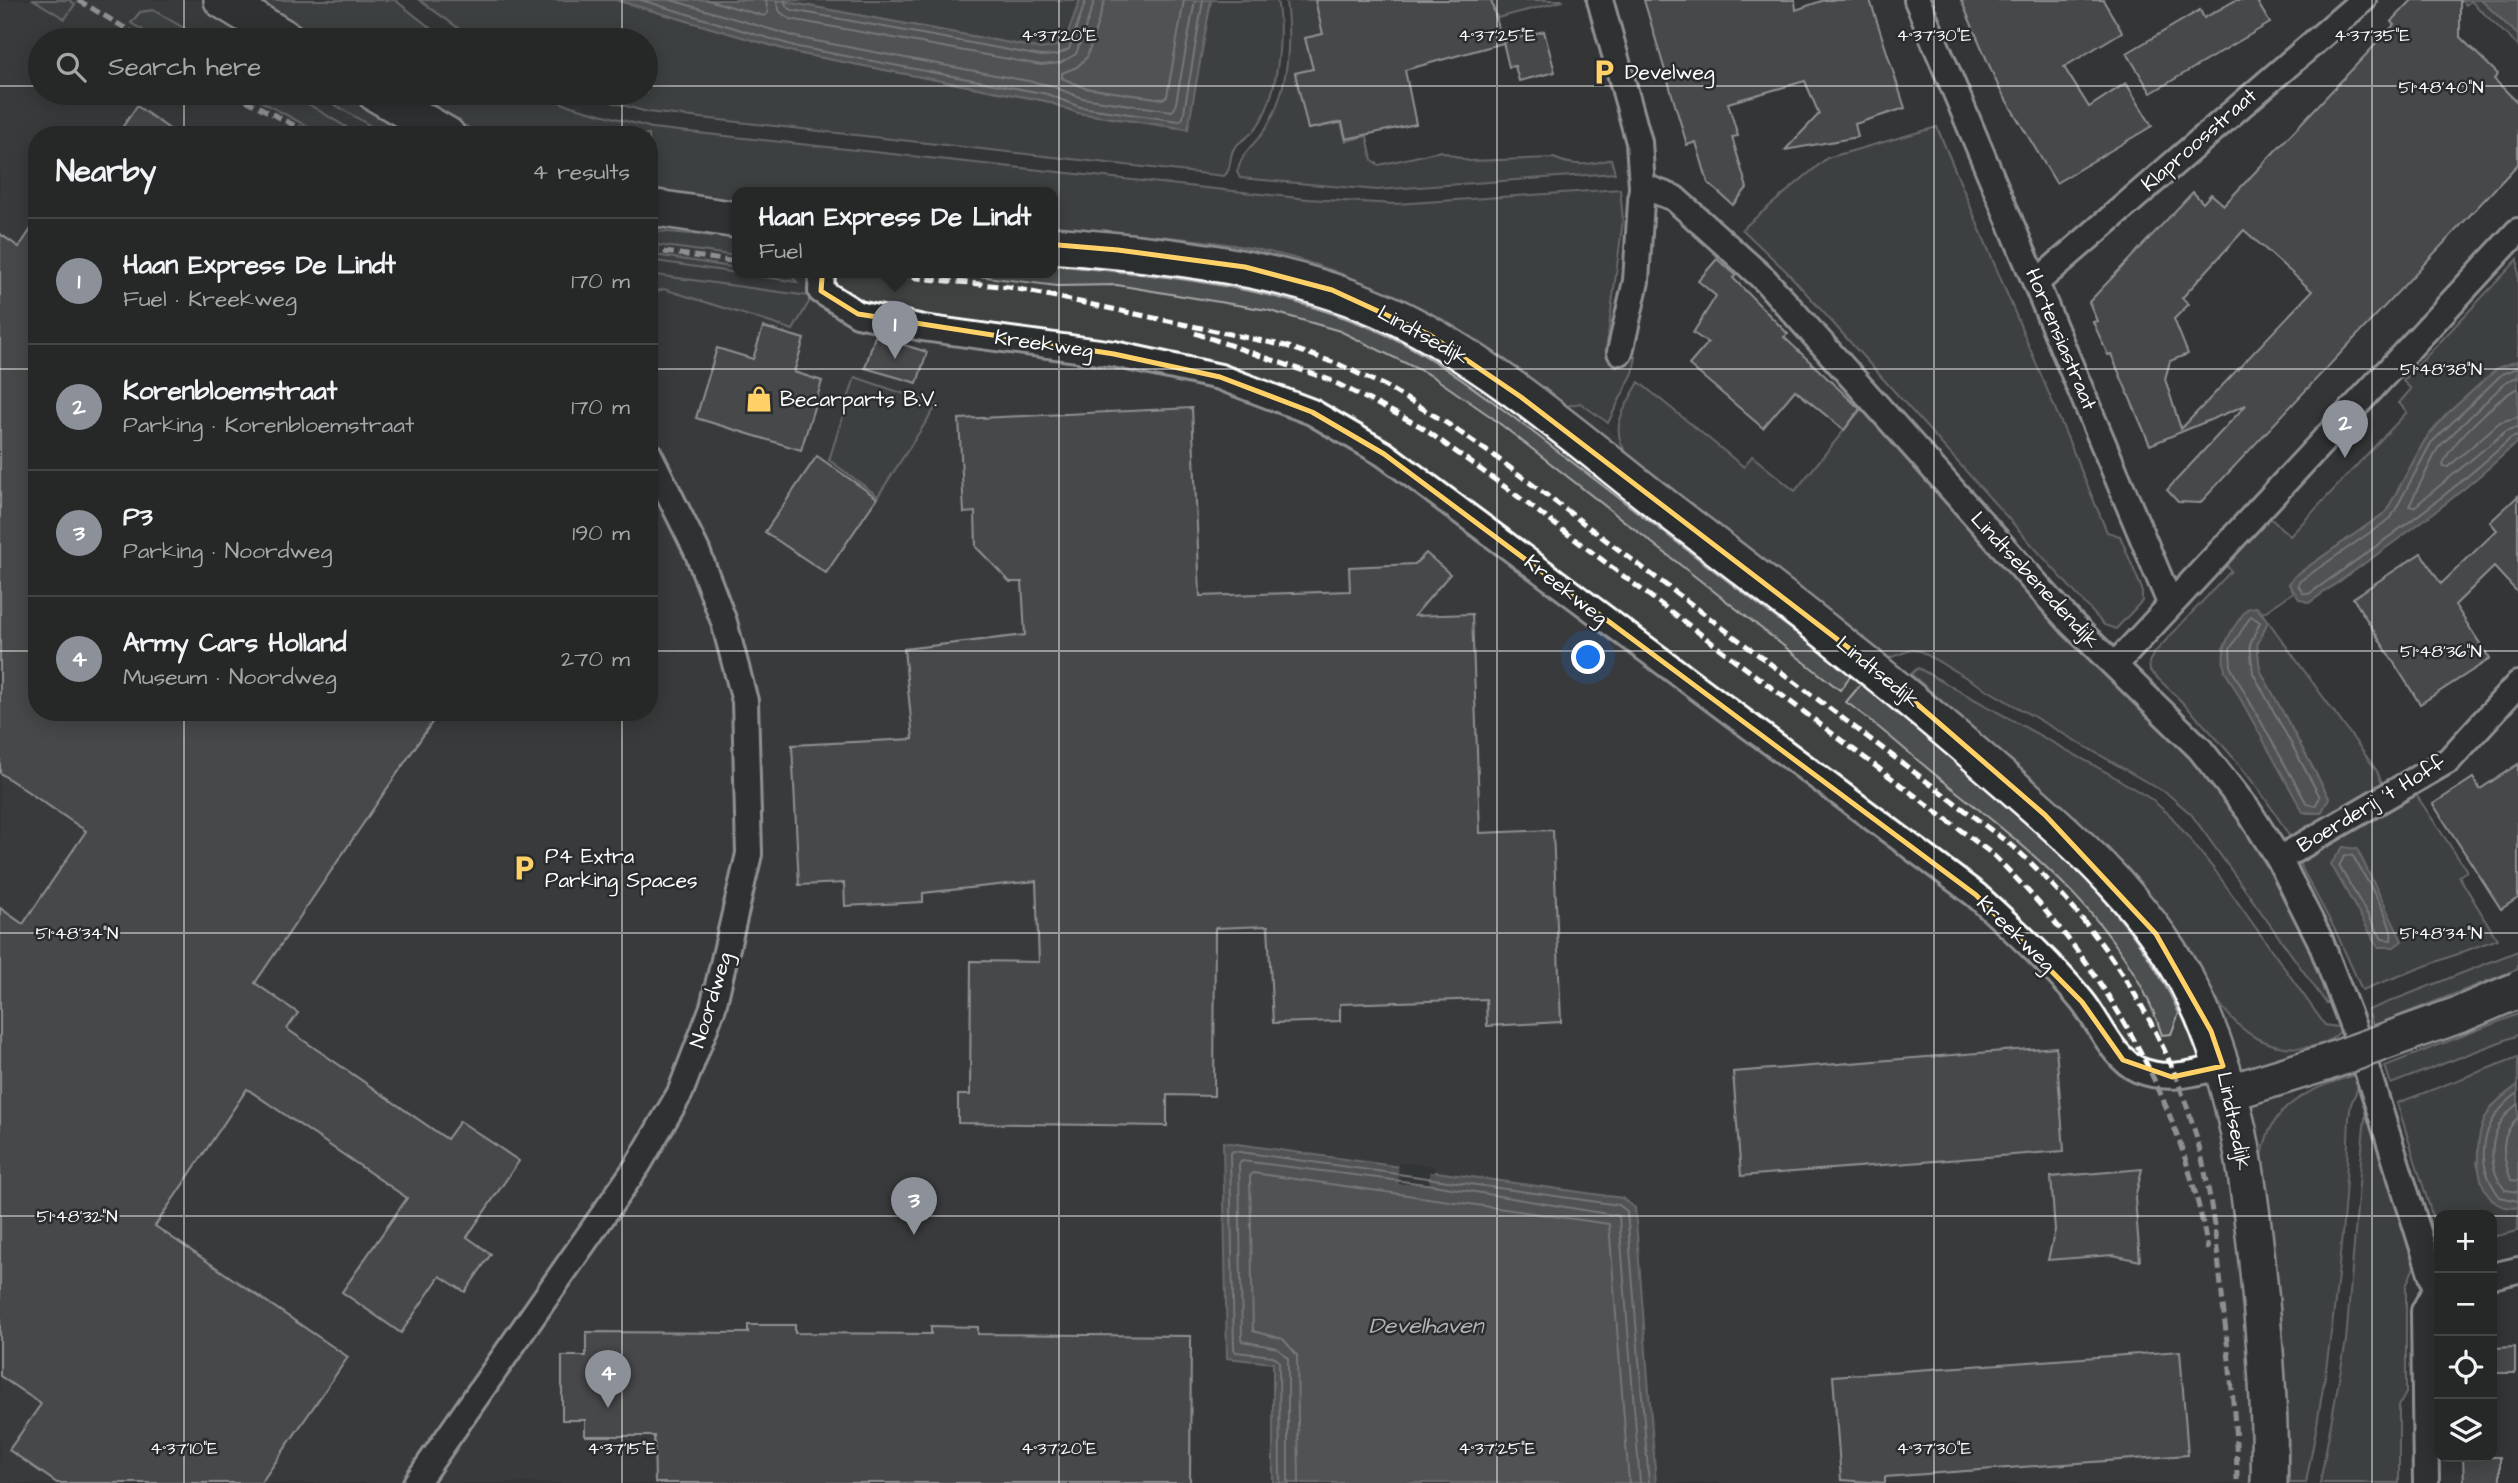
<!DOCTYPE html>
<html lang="en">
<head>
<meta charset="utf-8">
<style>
	body { margin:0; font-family:"Architects Daughter",sans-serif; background:#2e3030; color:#f1f3f6 }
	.controls { position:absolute; right:21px; bottom:21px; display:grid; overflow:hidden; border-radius:14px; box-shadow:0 4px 18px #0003 }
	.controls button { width:63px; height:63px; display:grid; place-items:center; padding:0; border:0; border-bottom:2px solid #424445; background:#262828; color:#f1f3f6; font:35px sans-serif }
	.you { position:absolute; left:1589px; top:658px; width:24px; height:24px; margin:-18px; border:5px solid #fff; border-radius:50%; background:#1a73e8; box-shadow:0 0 0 10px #1a73e833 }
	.badge { display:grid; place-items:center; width:46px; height:46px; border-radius:50%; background:#8c9099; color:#fff; font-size:23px; font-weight:700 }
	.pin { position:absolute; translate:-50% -58px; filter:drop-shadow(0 2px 4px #0008) }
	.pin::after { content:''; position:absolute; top:37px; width:24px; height:21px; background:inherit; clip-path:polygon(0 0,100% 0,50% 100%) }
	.popup { position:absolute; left:732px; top:187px; width:326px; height:91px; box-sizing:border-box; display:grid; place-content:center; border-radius:14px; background:#262828; filter:drop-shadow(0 2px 5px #0005); font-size:23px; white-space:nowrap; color:#a4a6a8 }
	.popup b { font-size:26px; color:#f1f3f6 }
	.popup::after { content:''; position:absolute; left:50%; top:100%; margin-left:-14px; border:14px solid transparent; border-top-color:#262828 }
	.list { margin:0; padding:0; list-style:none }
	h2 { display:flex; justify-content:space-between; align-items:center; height:91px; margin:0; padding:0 28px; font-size:30px }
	h2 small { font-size:23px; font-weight:400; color:#a4a6a8 }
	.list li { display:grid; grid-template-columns:46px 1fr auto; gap:21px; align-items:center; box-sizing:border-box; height:126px; padding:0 28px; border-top:2px solid #424445 }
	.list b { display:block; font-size:26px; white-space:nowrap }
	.list p { margin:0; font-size:23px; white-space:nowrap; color:#a4a6a8 }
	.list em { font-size:23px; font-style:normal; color:#a4a6a8 }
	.icon { flex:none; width:38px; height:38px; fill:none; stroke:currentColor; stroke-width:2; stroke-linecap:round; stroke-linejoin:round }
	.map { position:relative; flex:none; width:2518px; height:1483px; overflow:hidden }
	.search { position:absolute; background:#262828; box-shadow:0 4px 18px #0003; left:28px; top:28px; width:630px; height:77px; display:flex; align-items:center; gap:18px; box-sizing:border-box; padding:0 24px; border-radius:38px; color:#a4a6a8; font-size:26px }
	.panel { position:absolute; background:#262828; box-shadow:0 4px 18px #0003; left:28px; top:126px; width:630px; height:595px; border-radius:28px }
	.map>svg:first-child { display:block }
	.built { fill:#404243 }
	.green { fill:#4c4f50; stroke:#a6a7a8; stroke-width:2 }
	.water { fill:#737576; stroke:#abacad; stroke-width:2 }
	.pier { fill:#333536 }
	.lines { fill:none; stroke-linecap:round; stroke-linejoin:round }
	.shore { stroke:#c7c8c8; stroke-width:2 }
	.building { fill:#5f6162; stroke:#fff; stroke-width:2; fill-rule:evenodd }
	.street-casing { stroke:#fff; stroke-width:30 }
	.secondary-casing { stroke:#fff; stroke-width:40 }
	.street { stroke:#2a2d2e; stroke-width:24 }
	.secondary { stroke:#2a2d2e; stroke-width:35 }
	.rail { stroke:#fff; stroke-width:5; stroke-dasharray:10 5; stroke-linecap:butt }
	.secondary-bridge-casing { stroke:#fff; stroke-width:40; stroke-linecap:butt }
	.secondary-bridge { stroke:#2a2d2e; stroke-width:35 }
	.marked { fill:none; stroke:#ffd166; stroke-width:5; stroke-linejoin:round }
	.ticks { fill:none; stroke:#fff; stroke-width:2; stroke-opacity:0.45 }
	.labels { text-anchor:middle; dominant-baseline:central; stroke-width:5; stroke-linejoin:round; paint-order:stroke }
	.poi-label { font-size:21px; fill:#fff; stroke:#2a2d2e; text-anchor:start }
	.street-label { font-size:21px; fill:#fff; stroke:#2a2d2e }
	.water-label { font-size:23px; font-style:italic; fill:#b2b3b4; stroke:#2a2d2e }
	.ticks-label { font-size:18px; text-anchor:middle; fill:#fff; stroke:#2a2d2e; stroke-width:5; stroke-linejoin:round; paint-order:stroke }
</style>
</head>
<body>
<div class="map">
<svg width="2518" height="1483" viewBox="0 0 2518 1483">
	<rect width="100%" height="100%" fill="#333536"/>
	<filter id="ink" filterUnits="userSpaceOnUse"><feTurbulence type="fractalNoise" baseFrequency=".0143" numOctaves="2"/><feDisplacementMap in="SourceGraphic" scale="14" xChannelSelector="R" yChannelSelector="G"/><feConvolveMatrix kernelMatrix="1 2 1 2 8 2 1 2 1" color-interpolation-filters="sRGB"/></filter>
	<g filter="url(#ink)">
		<polygon class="built" points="0,0 237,0 317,40 40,40 40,93 420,93 503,135 37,135 37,712 649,712 649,169 738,193 738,273 1052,273 1053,217 1410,259 2294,1014 2294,1483 0,1483"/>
		<g class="green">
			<polygon points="34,0 69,0 75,4 65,19"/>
			<polygon points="259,0 395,0 446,40 318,40 261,6"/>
			<path d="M419 0H616L797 53 1046 101 1079 113 1187 129 1211 0H1277C1284 36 1278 98 1256 128 1251 136 1241 140 1235 147 1228 155 1233 169 1224 176L647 112 580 93H646V40H475Z"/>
			<polygon points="776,0 1080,0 1064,44 1042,49"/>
			<path d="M1286 0H1315L1323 34 1305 38 1313 69 1295 73 1309 129 1341 123 1346 141 1367 136 1372 160 1379 165 1441 151 1469 161 1554 158C1573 167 1591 165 1611 159L1615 173 1377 190 1240 178 1237 172C1245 145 1253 149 1266 128 1289 90 1291 42 1286 0Z"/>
			<polygon points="1467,0 1562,0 1563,1 1497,18 1495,10"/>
			<polygon points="2461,0 2481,0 2518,35 2518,46 2471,1 2466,5"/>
			<polygon points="153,10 189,31 193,40 159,40 131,23 140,12"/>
			<polygon points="246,93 290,93 359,135 323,135"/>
			<polygon points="315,93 341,93 412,135 386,135"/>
			<path d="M404 93H541L564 104 652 128 1308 199 1395 204 1620 189 1623 220 1606 351 1636 357 1633 373 1608 423 1580 403 1567 406 1556 402C1458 327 1358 264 1233 245 1174 236 1113 232 1053 228L1052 193H738L737 202 649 189V135H482Z"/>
			<polygon points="1937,127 2107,532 2120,536 2142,589 2142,601 2116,629 2104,625 1788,273 1742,229 1827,158"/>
			<polygon points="657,231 737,238 737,256 649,244 649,233"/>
			<polygon points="649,254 737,268 738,273 789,273 797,282 649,260"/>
			<path d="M2518 259V361L2498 368 2447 414 2425 440 2386 512 2295 576 2289 584 2294 592 2263 613 2256 607 2234 628 2223 648 2306 813H2321L2329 798 2260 670 2257 645 2268 621 2377 771 2383 785 2292 841C2256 777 2203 721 2150 671L2149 662 2154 653 2231 571 2226 565 2269 517 2290 536 2407 412 2399 403 2411 389 2403 381Z"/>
			<path d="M1053 265C1168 276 1281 286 1389 336 1425 353 1459 378 1492 401L1851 675 1840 690 1490 416 1432 376 1340 331 1267 310 1117 285 1057 286 954 273H1052Z"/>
			<polygon points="649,274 809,296 809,302 793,330 664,289 649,294"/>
			<polygon points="855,377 937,405 878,496 829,460"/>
			<path d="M1639 382 1744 467 1752 456 1795 491 1862 408 2084 653 2153 717 2203 772 2245 826 2295 907 2332 1003H2326L2191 814 2169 795 1920 651 1911 650 1889 658 1627 454C1608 427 1625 408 1639 382Z"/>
			<path d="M1918 668 2108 773 2151 799 2171 816 2214 869 2325 1025 2343 1028C2324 1053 2282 1052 2256 1038 2212 1014 2191 944 2158 907 2082 822 1996 749 1911 674Z"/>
			<path d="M1861 684C1887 696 1917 728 1939 748 2028 824 2130 903 2179 1013L2171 1034 2162 1035C2127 925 2029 849 1942 780 1909 754 1881 727 1846 702Z"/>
			<polygon points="2415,793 2467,871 2459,876 2497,939 2362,990 2336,932 2298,861"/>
			<polygon points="2518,951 2518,969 2373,1026 2368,1010"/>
			<polygon points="2518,1014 2518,1035 2391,1084 2385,1066"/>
			<polygon points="2518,1057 2518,1085 2492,1106 2477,1163 2487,1192 2514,1208 2518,1207 2518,1231 2492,1237 2492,1215 2439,1215 2439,1237 2397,1103"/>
			<path d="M2360 1073 2362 1078 2351 1104 2349 1118C2345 1244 2331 1359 2306 1483H2289C2290 1375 2275 1268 2262 1161 2266 1103 2313 1088 2360 1073Z"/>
			<polygon points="2369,1108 2417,1260 2406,1286 2406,1393 2399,1406 2399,1483 2320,1483 2346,1341 2363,1136 2366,1109"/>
		</g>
		<g class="water">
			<polygon points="616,0 776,0 1042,49 1064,44 1080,0 1211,0 1188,129 1078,113 1046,101 797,53"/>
			<polygon points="2481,0 2518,0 2518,35"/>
			<path d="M2518 361V441C2455 502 2380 552 2309 603L2299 599 2289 584 2295 576 2386 512 2425 440 2447 414 2498 368Z"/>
			<path d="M2256 607 2268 621 2257 645 2260 670 2329 798 2321 813 2303 812 2225 671C2219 645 2232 629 2247 609Z"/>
			<polygon points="2343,847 2357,849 2402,941 2394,947 2378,947 2331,864"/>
			<path d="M2518 1085V1207C2475 1215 2472 1147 2484 1121 2491 1104 2504 1095 2518 1085Z"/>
			<polygon points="1223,1142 1622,1198 1635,1208 1656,1483 1273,1483 1273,1363 1227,1358"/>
		</g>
		<polygon class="pier" points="1398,1162 1435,1166 1435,1172 1429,1172 1430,1183 1399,1184"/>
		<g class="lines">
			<g class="shore">
				<polyline points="641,0 798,47 1047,94 1080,107 1179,121 1183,118 1203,0"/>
				<polyline points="671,0 800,38 1049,85 1082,98 1172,111 1175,108 1195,0"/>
				<polyline points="708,0 764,16 768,13 766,0"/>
				<polyline points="776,0 780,12 790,19 1041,65 1060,63 1076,54 1095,0"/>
				<polyline points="785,0 786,6 792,10 1041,56 1057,55 1069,49 1086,0"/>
				<polyline points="1105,0 1087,57 1077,67 1062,73 1062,78 1085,88 1163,99 1167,96 1184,0"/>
				<path d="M2518 368 2502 374 2431 443 2391 518 2300 581 2298 585 2303 593 2309 594C2378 545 2449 496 2511 438L2518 436"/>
				<polyline points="2518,377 2507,381 2438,448 2409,506 2414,507 2506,431 2518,427"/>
				<path d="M2518 388C2501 395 2445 448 2443 466L2448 467 2500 422 2518 417"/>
				<polygon points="2251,616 2260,622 2250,645 2253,673 2320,797 2315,806 2307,804 2231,668 2230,649"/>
				<path d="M2345 855 2353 856C2362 873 2396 925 2391 940L2382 939 2339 866Z"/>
				<path d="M2518 1093C2482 1119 2472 1161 2500 1197L2518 1201"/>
				<path d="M2518 1104C2490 1124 2484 1163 2505 1190L2518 1192"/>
				<path d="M2518 1117C2499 1136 2502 1156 2511 1180L2518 1181"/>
				<polyline points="1280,1483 1279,1361 1273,1356 1236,1352 1234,1349 1230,1154 1233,1151 1619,1205 1627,1211 1649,1483"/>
				<polyline points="1288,1483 1288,1358 1277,1348 1242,1341 1239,1164 1242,1161 1433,1185 1619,1216 1640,1483"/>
				<polyline points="1299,1483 1297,1355 1283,1339 1253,1331 1250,1176 1253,1173 1609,1224 1629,1483"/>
			</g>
		</g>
		<g class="building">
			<polygon points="1315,0 1491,0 1503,43 1405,70 1416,124 1346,139 1342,122 1308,129 1295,73 1313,69 1305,38 1323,34"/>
			<polygon points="1644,0 1795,0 1796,10 1824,0 1870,0 1905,108 1855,124 1858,137 1785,150 1819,114 1805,81 1728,103 1738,136 1732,137 1747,188 1733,205 1708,183 1696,142 1687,145"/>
			<polygon points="1961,0 2103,0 2122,32 2064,67 2089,107 2126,83 2152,126 2056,183 1999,88"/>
			<polygon points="2236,0 2256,0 2270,23 2151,93 2127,53 2200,10 2204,18"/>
			<path d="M2412 0H2460V37L2498 74 2494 79 2518 103V164L2200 503 2178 502 2167 490 2246 405 2150 445 2111 354 2108 355 2093 322 2097 321 2089 302 2193 192 2203 203 2211 194 2224 205 2394 25 2391 22ZM2244 230 2312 291 2181 429 2165 379 2170 361 2188 354 2174 319 2189 304 2182 298Z"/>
			<polygon points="1544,31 1555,72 1519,81 1515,66 1509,67 1503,42"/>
			<polygon points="137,106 178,135 117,135"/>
			<polygon points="37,220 37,712 439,712 255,983 298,1013 287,1029 447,1139 460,1121 519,1161 467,1237 491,1254 465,1292 440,1276 401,1333 342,1292 407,1198 247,1089 155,1226 348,1357 261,1483 57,1483 9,1450 41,1404 0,1376 0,908 23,924 86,831 0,773 0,234 19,247"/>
			<polygon points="1717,259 1736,275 1733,278 1788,334 1784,337 1860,409 1844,430 1795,390 1763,428 1689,365 1708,343 1693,333 1716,296 1698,281"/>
			<polygon points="763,327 804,339 794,372 822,381 801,450 696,418 717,348 753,359"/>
			<polygon points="875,336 927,352 917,383 865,368"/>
			<polygon points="1192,408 1200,596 1350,591 1349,567 1415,564 1426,553 1450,574 1414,616 1472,614 1480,833 1553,830 1561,1022 1487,1026 1486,999 1340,1004 1340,1021 1273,1023 1268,926 1215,928 1214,1096 1167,1095 1167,1126 958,1123 958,1095 970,1095 971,961 1039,962 1036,881 923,893 923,902 845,906 844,883 799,885 792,745 913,739 904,649 1025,635 1022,582 1010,582 976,547 975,512 964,513 959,419"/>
			<polygon points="817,456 877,498 826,573 765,532"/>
			<polygon points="2518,496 2518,593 2494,567 2455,605 2490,659 2420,704 2353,598 2421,553 2441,584 2497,530 2490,522"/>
			<polygon points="2518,764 2518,898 2501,909 2433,804 2473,778 2480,789"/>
			<polygon points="2056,1047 2064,1151 1741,1176 1733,1072"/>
			<polygon points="2142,1169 2135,1198 2140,1261 2113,1255 2048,1260 2055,1230 2051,1177"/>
			<polygon points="748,1325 795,1325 795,1333 931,1334 931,1326 978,1327 978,1334 1191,1336 1190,1483 655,1483 654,1436 585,1436 585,1420 562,1420 562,1356 586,1356 586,1332 748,1333"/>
			<polygon points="2515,1347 2515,1373 2492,1373 2492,1348"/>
			<polygon points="2180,1351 2188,1455 1885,1477 1885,1483 1841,1480 1833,1376"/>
			<polygon points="2463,1457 2500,1457 2500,1483 2464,1483"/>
		</g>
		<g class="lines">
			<g class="street-casing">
				<g id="street">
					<polyline points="1600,0 1639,142 1642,186 1636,281 1620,352"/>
					<polyline points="1917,0 2170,603"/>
					<polyline points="1642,186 1674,198 1765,280 2072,624 2200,749 2248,810 2279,859 2320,940 2355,1032"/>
					<path d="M822 273 821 291 858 314 923 328 1114 354 1220 377 1312 412 1384 454 1976 895C2013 929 2050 962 2082 1001 2100 1023 2112 1058 2139 1070 2168 1082 2195 1073 2223 1066"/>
					<polyline points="2037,282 2363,0"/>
					<polyline points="2115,665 2518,231"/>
					<polyline points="2279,859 2449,760 2518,684"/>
					<polyline points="2367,1070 2436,1289"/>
					<polyline points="2492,1276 2518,1270"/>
					<polyline points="416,1483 638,1165 680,1093 713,1007 749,854 745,701 724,622 697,551 649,454"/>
					<polyline points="2426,1483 2424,1311 2436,1289"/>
				</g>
			</g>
			<g class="secondary-casing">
				<g id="secondary">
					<polyline points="222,0 288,40"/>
					<polyline points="375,93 447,135"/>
					<polyline points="649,207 738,220"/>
					<path d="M1052 245C1171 255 1288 266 1397 317 1494 364 1584 445 1670 511 1780 595 1886 677 1991 768 2062 829 2139 894 2185 978 2237 1076 2250 1183 2260 1292 2266 1355 2271 1419 2269 1483"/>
					<polyline points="2231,1092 2325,1063"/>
				</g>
			</g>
			<use href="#street" class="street"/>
			<use href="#secondary" class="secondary"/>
			<g class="rail">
				<polyline points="78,0 145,40"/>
				<polyline points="232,93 313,135"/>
				<polyline points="649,250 738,262"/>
				<path d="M868 273 1009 287 1286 346 1338 364 1385 386 1445 422 1497 458 2015 848C2111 936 2180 1049 2206 1177 2215 1222 2219 1268 2224 1314 2230 1370 2237 1426 2237 1483"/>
				<path d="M1195 333 1330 380 1420 426 1512 492 1991 853C2102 960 2181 1097 2208 1250"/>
			</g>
			<g class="secondary-bridge-casing">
				<polyline id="secondary-bridge" points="2325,1063 2461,1014 2518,990"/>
			</g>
			<use href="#secondary-bridge" class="secondary-bridge"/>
		</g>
	</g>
	<path d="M0 0H2518V1483H0ZM826 226 1118 250 1245 267 1332 290 1430 335 1521 397 1880 672 2045 815 2156 934 2211 1031 2223 1066 2172 1077 2123 1060 2082 1002 1976 895 1384 454 1312 412 1220 377 1114 354 858 314 821 291Z" fill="#333536" fill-opacity=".55" fill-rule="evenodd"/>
	<path class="marked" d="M826 226 1118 250 1245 267 1332 290 1430 335 1521 397 1880 672 2045 815 2156 934 2211 1031 2223 1066 2172 1077 2123 1060 2082 1002 1976 895 1384 454 1312 412 1220 377 1114 354 858 314 821 291Z"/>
	<path class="ticks" d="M184 0V40M622 0V40M1059 0V1483M1497 0V1483M1934 0V1483M2372 0V1483M0 86H40M646 86H2518M184 93V135M622 93V135M0 369H37M649 369H2518M0 651H37M649 651H2518M184 712V1483M622 712V1483M0 933H2518M0 1216H2439M2492 1216H2518"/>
	<defs>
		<g id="parking-bare" transform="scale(2.1)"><path d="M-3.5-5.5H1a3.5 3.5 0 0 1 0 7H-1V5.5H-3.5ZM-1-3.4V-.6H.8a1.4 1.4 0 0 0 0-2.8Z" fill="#ffd166" stroke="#2a2d2e" stroke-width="2.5" paint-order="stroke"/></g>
		<g id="shop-bare" transform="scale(2.1)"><path d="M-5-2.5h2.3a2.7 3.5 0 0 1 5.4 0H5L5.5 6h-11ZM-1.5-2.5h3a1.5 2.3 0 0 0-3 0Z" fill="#ffd166" stroke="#2a2d2e" stroke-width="2.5" paint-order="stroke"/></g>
	</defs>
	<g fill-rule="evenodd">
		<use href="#parking-bare" x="1604" y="72"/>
		<use href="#shop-bare" x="759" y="399"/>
		<use href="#parking-bare" x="524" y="868"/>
	</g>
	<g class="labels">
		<g class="poi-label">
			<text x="1625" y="72">Develweg</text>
			<text x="780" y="399">Becarparts B.V.</text>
			<text x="545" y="856">P4 Extra<tspan x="545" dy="24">Parking Spaces</tspan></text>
		</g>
		<g class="street-label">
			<text transform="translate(2199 140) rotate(-41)">Klaproosstraat</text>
			<text transform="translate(1423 335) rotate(29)">Lindtsedijk</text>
			<text transform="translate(2061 339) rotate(67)">Hortensiastraat</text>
			<text transform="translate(1044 344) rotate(8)">Kreekweg</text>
			<text transform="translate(2035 580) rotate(47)">Lindtsebenedendijk</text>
			<text transform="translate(1566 590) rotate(38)">Kreekweg</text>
			<text transform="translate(1878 672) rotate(39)">Lindtsedijk</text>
			<text transform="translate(2371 804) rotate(-31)">Boerderij 't Hoff</text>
			<text transform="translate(2016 934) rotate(44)">Kreekweg</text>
			<text transform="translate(711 1000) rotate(-73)">Noordweg</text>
			<text transform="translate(2234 1121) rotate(78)">Lindtsedijk</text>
		</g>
		<g class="water-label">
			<text x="1426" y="1326">Develhaven</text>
		</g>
	</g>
	<g class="ticks-label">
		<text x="1059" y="41">4°37'20"E</text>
		<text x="1497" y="41">4°37'25"E</text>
		<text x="1934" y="41">4°37'30"E</text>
		<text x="2372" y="41">4°37'35"E</text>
		<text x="2441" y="93">51°48'40"N</text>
		<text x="2441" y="375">51°48'38"N</text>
		<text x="2441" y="657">51°48'36"N</text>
		<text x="77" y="939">51°48'34"N</text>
		<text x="2441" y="939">51°48'34"N</text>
		<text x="77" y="1222">51°48'32"N</text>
		<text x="184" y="1454">4°37'10"E</text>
		<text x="622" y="1454">4°37'15"E</text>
		<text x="1059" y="1454">4°37'20"E</text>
		<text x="1497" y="1454">4°37'25"E</text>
		<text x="1934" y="1454">4°37'30"E</text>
	</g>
</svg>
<div class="controls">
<button>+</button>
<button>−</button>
<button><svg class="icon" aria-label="locate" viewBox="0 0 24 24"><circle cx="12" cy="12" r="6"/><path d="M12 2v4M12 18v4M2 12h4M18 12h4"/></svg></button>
<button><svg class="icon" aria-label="layers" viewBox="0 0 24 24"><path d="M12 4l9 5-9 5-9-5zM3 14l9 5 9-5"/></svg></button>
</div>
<div class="you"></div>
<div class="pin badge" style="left:895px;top:359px">1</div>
<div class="popup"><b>Haan Express De Lindt</b>Fuel</div>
<div class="pin badge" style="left:2345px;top:458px">2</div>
<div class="pin badge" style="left:914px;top:1235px">3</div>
<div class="pin badge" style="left:608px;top:1408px">4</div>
<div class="search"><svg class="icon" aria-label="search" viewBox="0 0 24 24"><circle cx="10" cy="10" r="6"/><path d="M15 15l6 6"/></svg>Search here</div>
<section class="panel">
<h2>Nearby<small>4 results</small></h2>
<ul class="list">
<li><span class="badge">1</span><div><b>Haan Express De Lindt</b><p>Fuel · Kreekweg</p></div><em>170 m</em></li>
<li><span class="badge">2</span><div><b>Korenbloemstraat</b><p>Parking · Korenbloemstraat</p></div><em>170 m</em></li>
<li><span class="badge">3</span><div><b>P3</b><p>Parking · Noordweg</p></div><em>190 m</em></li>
<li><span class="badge">4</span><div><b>Army Cars Holland</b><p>Museum · Noordweg</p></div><em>270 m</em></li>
</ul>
</section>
</div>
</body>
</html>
